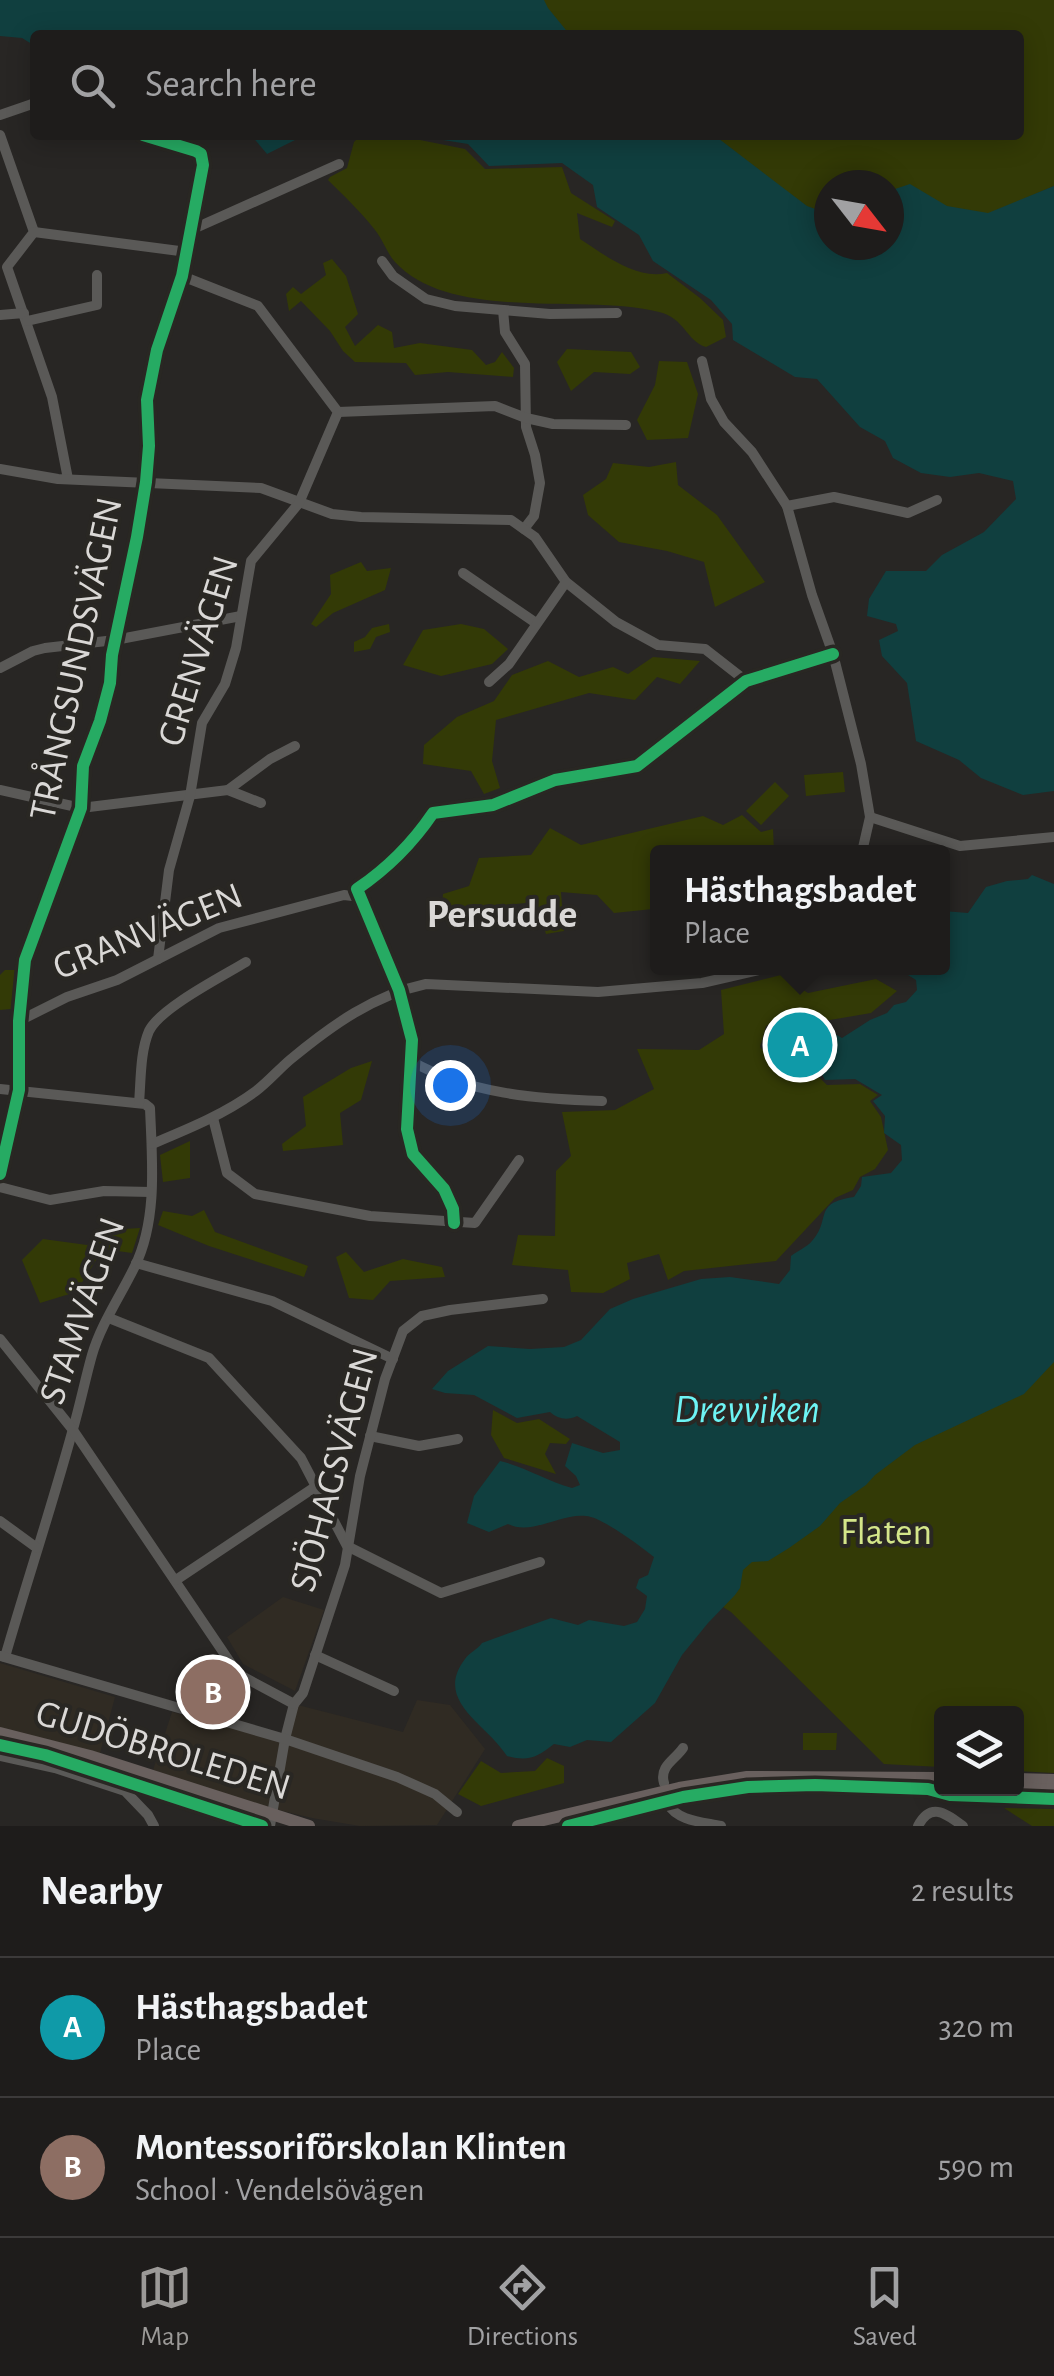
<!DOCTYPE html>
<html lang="en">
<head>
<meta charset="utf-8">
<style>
	body { margin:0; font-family:"Alegreya Sans",sans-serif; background:#262524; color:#f1f3f6 }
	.controls { position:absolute; right:30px; bottom:30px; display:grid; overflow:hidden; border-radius:10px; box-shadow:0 5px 25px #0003 }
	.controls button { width:90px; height:90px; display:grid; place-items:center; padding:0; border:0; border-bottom:2px solid #3c3a3a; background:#1e1c1b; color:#f1f3f6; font:50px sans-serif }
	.compass { position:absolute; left:814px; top:170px; width:90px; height:90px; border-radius:50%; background:#1e1c1b; box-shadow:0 5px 25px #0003; rotate:121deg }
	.you { position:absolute; left:450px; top:1085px; width:35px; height:35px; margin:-25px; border:8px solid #fff; border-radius:50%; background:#1a73e8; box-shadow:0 0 0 15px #1a73e833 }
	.badge { display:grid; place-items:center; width:65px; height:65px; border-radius:50%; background:#9c9a98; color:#fff; font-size:32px; font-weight:700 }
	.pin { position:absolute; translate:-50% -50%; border:5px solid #fff; box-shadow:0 2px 10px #0006 }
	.popup { position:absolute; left:650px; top:845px; width:300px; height:130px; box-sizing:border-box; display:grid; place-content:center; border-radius:10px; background:#1e1c1b; filter:drop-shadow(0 2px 8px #0005); font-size:32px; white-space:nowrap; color:#a1a1a3 }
	.popup b { font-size:38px; color:#f1f3f6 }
	.popup::after { content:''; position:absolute; left:50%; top:100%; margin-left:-20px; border:20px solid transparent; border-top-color:#1e1c1b }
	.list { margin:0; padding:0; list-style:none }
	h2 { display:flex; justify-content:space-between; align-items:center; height:130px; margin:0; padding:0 40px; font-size:42px }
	h2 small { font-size:32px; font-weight:400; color:#a1a1a3 }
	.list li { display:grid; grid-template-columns:65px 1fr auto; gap:30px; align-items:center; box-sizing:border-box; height:140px; padding:0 40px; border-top:2px solid #3c3a3a }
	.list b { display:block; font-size:38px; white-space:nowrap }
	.list p { margin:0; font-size:32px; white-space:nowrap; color:#a1a1a3 }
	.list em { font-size:32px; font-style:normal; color:#a1a1a3 }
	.icon { flex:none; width:55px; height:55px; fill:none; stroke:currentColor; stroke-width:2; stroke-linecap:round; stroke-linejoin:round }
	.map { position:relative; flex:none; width:1054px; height:1826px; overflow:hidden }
	.search { position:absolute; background:#1e1c1b; box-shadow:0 5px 25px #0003; left:30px; right:30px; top:30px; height:110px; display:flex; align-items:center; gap:25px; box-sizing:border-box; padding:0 35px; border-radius:10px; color:#a1a1a3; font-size:38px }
	.sheet { height:410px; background:#1e1c1b }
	nav { display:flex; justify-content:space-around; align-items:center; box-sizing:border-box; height:140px; border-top:2px solid #3c3a3a; background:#1e1c1b; font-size:28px; color:#a1a1a3 }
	nav a { display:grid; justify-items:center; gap:5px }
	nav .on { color:#9c9a98 }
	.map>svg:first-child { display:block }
	.built { fill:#302b23 }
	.green { fill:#333a06; fill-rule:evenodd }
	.water { fill:#103f3f }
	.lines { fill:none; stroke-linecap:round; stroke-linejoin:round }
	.minor { stroke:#5a5957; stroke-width:10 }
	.major { stroke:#69605e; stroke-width:12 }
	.cycleway-casing { stroke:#292723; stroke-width:19 }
	.cycleway { stroke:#26ab63; stroke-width:12 }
	.labels { text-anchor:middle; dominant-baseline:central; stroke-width:8; stroke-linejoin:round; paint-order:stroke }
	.street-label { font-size:38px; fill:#dad8d6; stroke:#292723 }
	.park-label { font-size:38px; fill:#d4e68a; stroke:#292723 }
	.neighbourhood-label { font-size:40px; font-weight:bold; fill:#dad8d6; stroke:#292723 }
	.water-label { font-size:40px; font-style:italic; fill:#6df4f4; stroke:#292723 }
</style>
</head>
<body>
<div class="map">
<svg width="1054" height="1826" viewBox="0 0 1054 1826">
	<rect width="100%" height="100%" fill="#282624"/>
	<g class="built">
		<polygon points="283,1597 324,1610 295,1691 243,1664 227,1637"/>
		<polygon points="217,1659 230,1675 242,1685 232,1713 184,1699 193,1674"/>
		<polygon points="0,1663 115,1697 99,1757 0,1730"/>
		<polygon points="417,1700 450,1705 485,1749 437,1825 360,1826 312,1818 250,1803 153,1770 172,1712 285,1741 294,1704 403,1732"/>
	</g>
	<g class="green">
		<path d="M395 0H1054V186L1019 201 949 350 591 135H1019V35H445ZM829 185H889V245H829Z"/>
		<path d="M361 135H395L465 149 485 169 562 167 571 193 615 221 612 227 577 213 580 239C605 255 636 280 667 273L700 298 723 320 726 337 706 347C686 341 685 318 659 312 585 293 451 323 395 262 387 253 383 240 375 230 361 212 344 196 328 180L330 177 347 168 354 142Z"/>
		<polygon points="332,259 346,276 358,314 345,327 355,346 378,325 392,332 394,348 420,343 472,350 486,365 495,362 502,352 514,368 513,377 448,372 415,375 406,363 355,362 343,351 330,331 301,301 289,311 286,294 293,287 301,294 326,275 323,263"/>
		<polygon points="567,349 631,352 640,367 630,374 594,372 571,391 557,362"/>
		<polygon points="659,361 687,362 698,394 688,438 647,440 637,420 655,385"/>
		<polygon points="676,462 678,485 717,515 765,582 715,607 704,562 667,551 619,542 588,515 583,495 606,479 613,463 649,467"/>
		<polygon points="361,562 367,571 391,568 385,590 333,613 316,627 311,624 331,594 330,575"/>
		<polygon points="389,624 390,632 376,637 370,649 354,652 354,642 365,637 372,628"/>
		<polygon points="461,624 484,629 508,649 492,664 441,676 403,665 423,630"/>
		<polygon points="653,657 700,661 680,684 657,677 635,700 589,693 496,720 492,761 500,788 484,794 471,771 423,764 424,745 457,717 494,701 512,675 548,661 579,677 613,667 628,674"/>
		<polygon points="843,772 845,792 806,796 804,775"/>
		<polygon points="775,782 789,796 761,825 746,811"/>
		<polygon points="742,815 761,832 773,829 774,852 658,852 657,918 653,909 614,913 597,895 561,892 564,931 546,934 536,902 484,907 440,922 443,894 469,886 479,858 531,855 550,828 581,845 703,816 723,825"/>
		<polygon points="5,970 15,970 11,1009 0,1010 0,975"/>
		<polygon points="781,975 808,993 876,979 897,991 871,1013 830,1020 781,1018 766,1026 760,1047 780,1071 814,1072 827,1085 860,1084 878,1095 870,1101 881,1117 888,1150 875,1169 860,1177 853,1190 835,1198 776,1261 684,1271 668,1280 659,1254 627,1263 630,1279 603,1293 571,1292 568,1270 512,1265 518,1235 555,1236 556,1171 571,1156 562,1112 615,1110 654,1089 637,1049 699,1050 724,1034 721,990"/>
		<polygon points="372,1061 361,1100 340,1113 343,1145 283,1151 282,1144 306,1126 303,1097 351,1068"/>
		<polygon points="190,1141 190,1178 163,1182 160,1155"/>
		<polygon points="1054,1202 1054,1773 1017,1771 1016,1714 942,1714 941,1767 884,1764 731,1612 685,1583"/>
		<polygon points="204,1210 215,1232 308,1266 304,1277 209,1246 158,1225 163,1211 192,1216"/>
		<polygon points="140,1228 132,1253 103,1249 76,1292 40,1303 22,1260 43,1239 87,1245 108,1230"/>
		<polygon points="346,1252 364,1272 403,1259 442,1267 445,1277 390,1281 373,1300 349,1298 336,1257"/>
		<polygon points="493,1410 517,1423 539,1419 570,1439 566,1444 550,1443 545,1454 556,1474 504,1458 491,1435"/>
		<polygon points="803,1733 837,1733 836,1750 803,1750"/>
		<polygon points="547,1758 564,1766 564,1783 481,1806 458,1794 481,1761 501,1773 535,1771"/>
		<polygon points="1004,1808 1054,1809 1054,1826 1032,1826"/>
	</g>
	<g class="water">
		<polygon points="0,0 544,0 548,8 570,35 35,35 35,46 22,38 0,36"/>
		<polygon points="251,135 305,135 267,154"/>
		<polygon points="438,135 714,135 807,206 829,214 829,245 889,245 889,191 910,184 947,206 988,213 1054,186 1054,791 1023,795 981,778 959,760 916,741 907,683 882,656 879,640 898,631 896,624 867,616 869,599 886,571 926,571 942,555 984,532 1016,499 1013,481 979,473 950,477 921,473 893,458 885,441 860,427 817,379 795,377 733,340 732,324 711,300 653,261 639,235 597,207 593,185 562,163 489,166 468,144 443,140"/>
		<path d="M1032 875 1054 884V1362L1024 1394 915 1445 875 1475 866 1485 840 1503 820 1526 789 1548 768 1561 752 1562 743 1570 740 1588 735 1595 708 1623 682 1655 655 1703 611 1742 587 1740 570 1747 554 1744C537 1757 529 1762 507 1756 487 1724 433 1701 465 1659 470 1652 477 1650 482 1643L551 1618 578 1625 589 1620 624 1626 637 1622 645 1609 647 1596 636 1588 639 1579 648 1575 654 1557C640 1546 602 1517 586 1516 560 1513 532 1536 508 1524L489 1532 467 1523 474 1496 500 1461C525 1467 547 1481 572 1488L580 1485 576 1476 565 1466 572 1443 603 1453 620 1450V1442L577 1416C567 1421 558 1419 550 1412L517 1418 474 1395 445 1393 432 1389 448 1371 488 1346 530 1349 564 1347 581 1340 610 1309 633 1299 701 1279 730 1277 779 1284 790 1270 791 1256C797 1251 807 1247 812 1241 832 1219 812 1203 854 1197L861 1186 862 1177 891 1173 902 1160 901 1145 884 1133 885 1116 873 1101 882 1095 855 1079 825 1080 819 1069 807 1066V1055L828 1030 842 1038 870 1020 887 1013 894 1005 906 1002 917 990 916 980 897 968H942L943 911 968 913 986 887 1007 881 1028 879Z"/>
	</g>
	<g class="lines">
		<g class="minor">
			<polyline points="0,115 35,103"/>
			<polyline points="0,135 34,232 7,267 52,397 68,479"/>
			<polyline points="191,230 339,164"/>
			<polyline points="34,232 187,252"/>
			<polyline points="382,261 393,276 426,299 455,306 550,314 617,313"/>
			<polyline points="503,310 505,332 525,364 526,427 535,455 540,483 534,516 524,529"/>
			<polyline points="0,315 24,313"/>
			<polyline points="27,321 97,305 97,275"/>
			<polyline points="702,361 711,399 724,422 752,452 787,506 812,595 833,654 861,764 870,817 862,852"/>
			<polyline points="338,412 495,406 526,418 553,424 626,425"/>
			<polyline points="0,469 58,479 261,488 332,514 361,517 511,520 535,537 566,582 616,622 658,645 705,649 746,681"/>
			<polyline points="787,506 834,497 908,513 937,500"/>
			<polyline points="463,573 536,623"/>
			<polyline points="0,668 33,651 45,648 115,640 241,616"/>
			<polyline points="489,682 509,664 566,582"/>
			<polyline points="0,790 81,808 228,790 261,803"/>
			<polyline points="228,790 270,759 295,746"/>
			<polyline points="870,817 960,846 1054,837"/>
			<polyline points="158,959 169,870 190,796 202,723 225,684 236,648 251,561 299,503 338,412 258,306 182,276"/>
			<polyline points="19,1021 67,997 117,980 219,928 344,895 361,897"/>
			<path d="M411 1061C469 1094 537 1099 602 1101"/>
			<path d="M0 1089 145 1104 150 1108C152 1159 158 1219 135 1266 121 1295 101 1324 92 1355 85 1380 80 1405 73 1429 52 1506 27 1581 5 1657"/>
			<path d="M139 1103C141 1080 140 1052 149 1031 160 1008 223 976 246 962"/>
			<polyline points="213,1118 227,1173 255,1194 370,1216 475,1223 519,1160"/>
			<path d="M152 1144C188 1129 225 1114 256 1091 269 1081 279 1069 291 1059 332 1025 374 995 426 984L598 992 702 983 768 968"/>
			<polyline points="0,1174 19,1090 19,1021 25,960 81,808 83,766 100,721 110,683 112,655 137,537 146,482 149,446 147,400 157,350 182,276 203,165 201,154 196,151 143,135"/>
			<polyline points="0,1187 50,1200 104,1191 151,1192"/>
			<path d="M454 1223 453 1209 444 1189 413 1154 407 1129 412 1040 399 990 357 889C388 868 412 844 433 813L493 805 555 780 637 766 746 681 833 654"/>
			<polyline points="136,1263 272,1301 393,1359"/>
			<polyline points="109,1318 209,1358 301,1458 347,1546 441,1593 540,1562"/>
			<polyline points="0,1339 73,1430 238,1674 294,1704 285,1739 270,1826"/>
			<polyline points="370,1436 419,1446 458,1439"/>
			<polyline points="0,1521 37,1548"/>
			<polyline points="176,1580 315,1487"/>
			<polyline points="315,1655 394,1691"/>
			<polyline points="1,1656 285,1739 397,1777 435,1794 457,1812"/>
			<polyline points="294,1704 303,1693 345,1565 360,1476 385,1379 403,1331 422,1316 450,1310 543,1299"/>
			<polyline points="0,1756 55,1768 125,1791 148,1815 154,1826"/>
			<path d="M664 1783C659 1766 675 1760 683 1748"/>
			<path d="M668 1804C677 1821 703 1822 721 1826"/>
			<path d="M918 1826C931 1801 946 1814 963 1826"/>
		</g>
		<g class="major">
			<polyline points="0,1733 90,1756 309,1826"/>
			<polyline points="1016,1779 1054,1780"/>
			<polyline points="1016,1788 1054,1790"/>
			<polyline points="184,1794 241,1813"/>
			<polyline points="518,1826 679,1788 747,1777 942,1778"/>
		</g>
		<g class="cycleway-casing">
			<g id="cycleway">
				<polyline points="0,1174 19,1090 19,1021 25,960 81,808 83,766 100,721 110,683 112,655 137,537 146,482 149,446 147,400 157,350 182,276 203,165 201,154 196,151 143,135"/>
				<path d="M454 1223 453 1209 444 1189 413 1154 407 1129 412 1040 399 990 357 889C388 868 412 844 433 813L493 805 555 780 637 766 746 681 833 654"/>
				<polyline points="0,1745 45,1755 262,1826"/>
				<polyline points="568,1826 683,1797 748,1787 815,1785 928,1789 950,1795 1054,1799"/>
			</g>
		</g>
		<use href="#cycleway" class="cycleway"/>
	</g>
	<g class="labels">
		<g class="street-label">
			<text transform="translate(199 651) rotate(-73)">GRENVÄGEN</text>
			<text transform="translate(77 659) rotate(-78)">TRÅNGSUNDSVÄGEN</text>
			<text transform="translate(148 932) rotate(-22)">GRANVÄGEN</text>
			<text transform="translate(83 1311) rotate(-71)">STAMVÄGEN</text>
			<text transform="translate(335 1470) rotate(-75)">SJÖHAGSVÄGEN</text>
			<text transform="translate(163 1751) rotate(17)">GUDÖBROLEDEN</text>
		</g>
		<g class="park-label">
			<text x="886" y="1533">Flaten</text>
		</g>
		<g class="neighbourhood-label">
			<text x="502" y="915">Persudde</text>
		</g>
		<g class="water-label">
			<text x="747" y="1410">Drevviken</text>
		</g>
	</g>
</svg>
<div class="controls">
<button><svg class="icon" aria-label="layers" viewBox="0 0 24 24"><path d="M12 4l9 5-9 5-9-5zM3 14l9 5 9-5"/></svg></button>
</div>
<svg class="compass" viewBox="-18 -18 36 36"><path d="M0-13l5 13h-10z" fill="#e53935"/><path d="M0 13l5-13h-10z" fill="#a1a1a3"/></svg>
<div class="you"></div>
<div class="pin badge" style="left:800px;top:1045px;background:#0f9aa8">A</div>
<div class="popup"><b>Hästhagsbadet</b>Place</div>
<div class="pin badge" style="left:213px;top:1692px;background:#8d6e63">B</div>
<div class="search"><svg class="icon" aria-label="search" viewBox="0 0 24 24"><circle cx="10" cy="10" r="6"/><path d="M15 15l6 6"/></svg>Search here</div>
</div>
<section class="sheet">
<h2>Nearby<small>2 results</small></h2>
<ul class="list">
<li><span class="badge" style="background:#0f9aa8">A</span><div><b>Hästhagsbadet</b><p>Place</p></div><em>320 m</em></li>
<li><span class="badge" style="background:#8d6e63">B</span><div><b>Montessoriförskolan Klinten</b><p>School · Vendelsövägen</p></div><em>590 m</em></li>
</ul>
</section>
<nav>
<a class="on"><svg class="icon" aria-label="map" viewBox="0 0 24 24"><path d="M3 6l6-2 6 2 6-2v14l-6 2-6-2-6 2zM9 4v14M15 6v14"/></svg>Map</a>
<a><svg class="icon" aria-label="directions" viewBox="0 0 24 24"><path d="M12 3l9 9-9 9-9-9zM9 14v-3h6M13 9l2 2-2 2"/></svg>Directions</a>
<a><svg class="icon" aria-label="saved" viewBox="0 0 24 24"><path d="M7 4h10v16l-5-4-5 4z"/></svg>Saved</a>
</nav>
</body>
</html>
